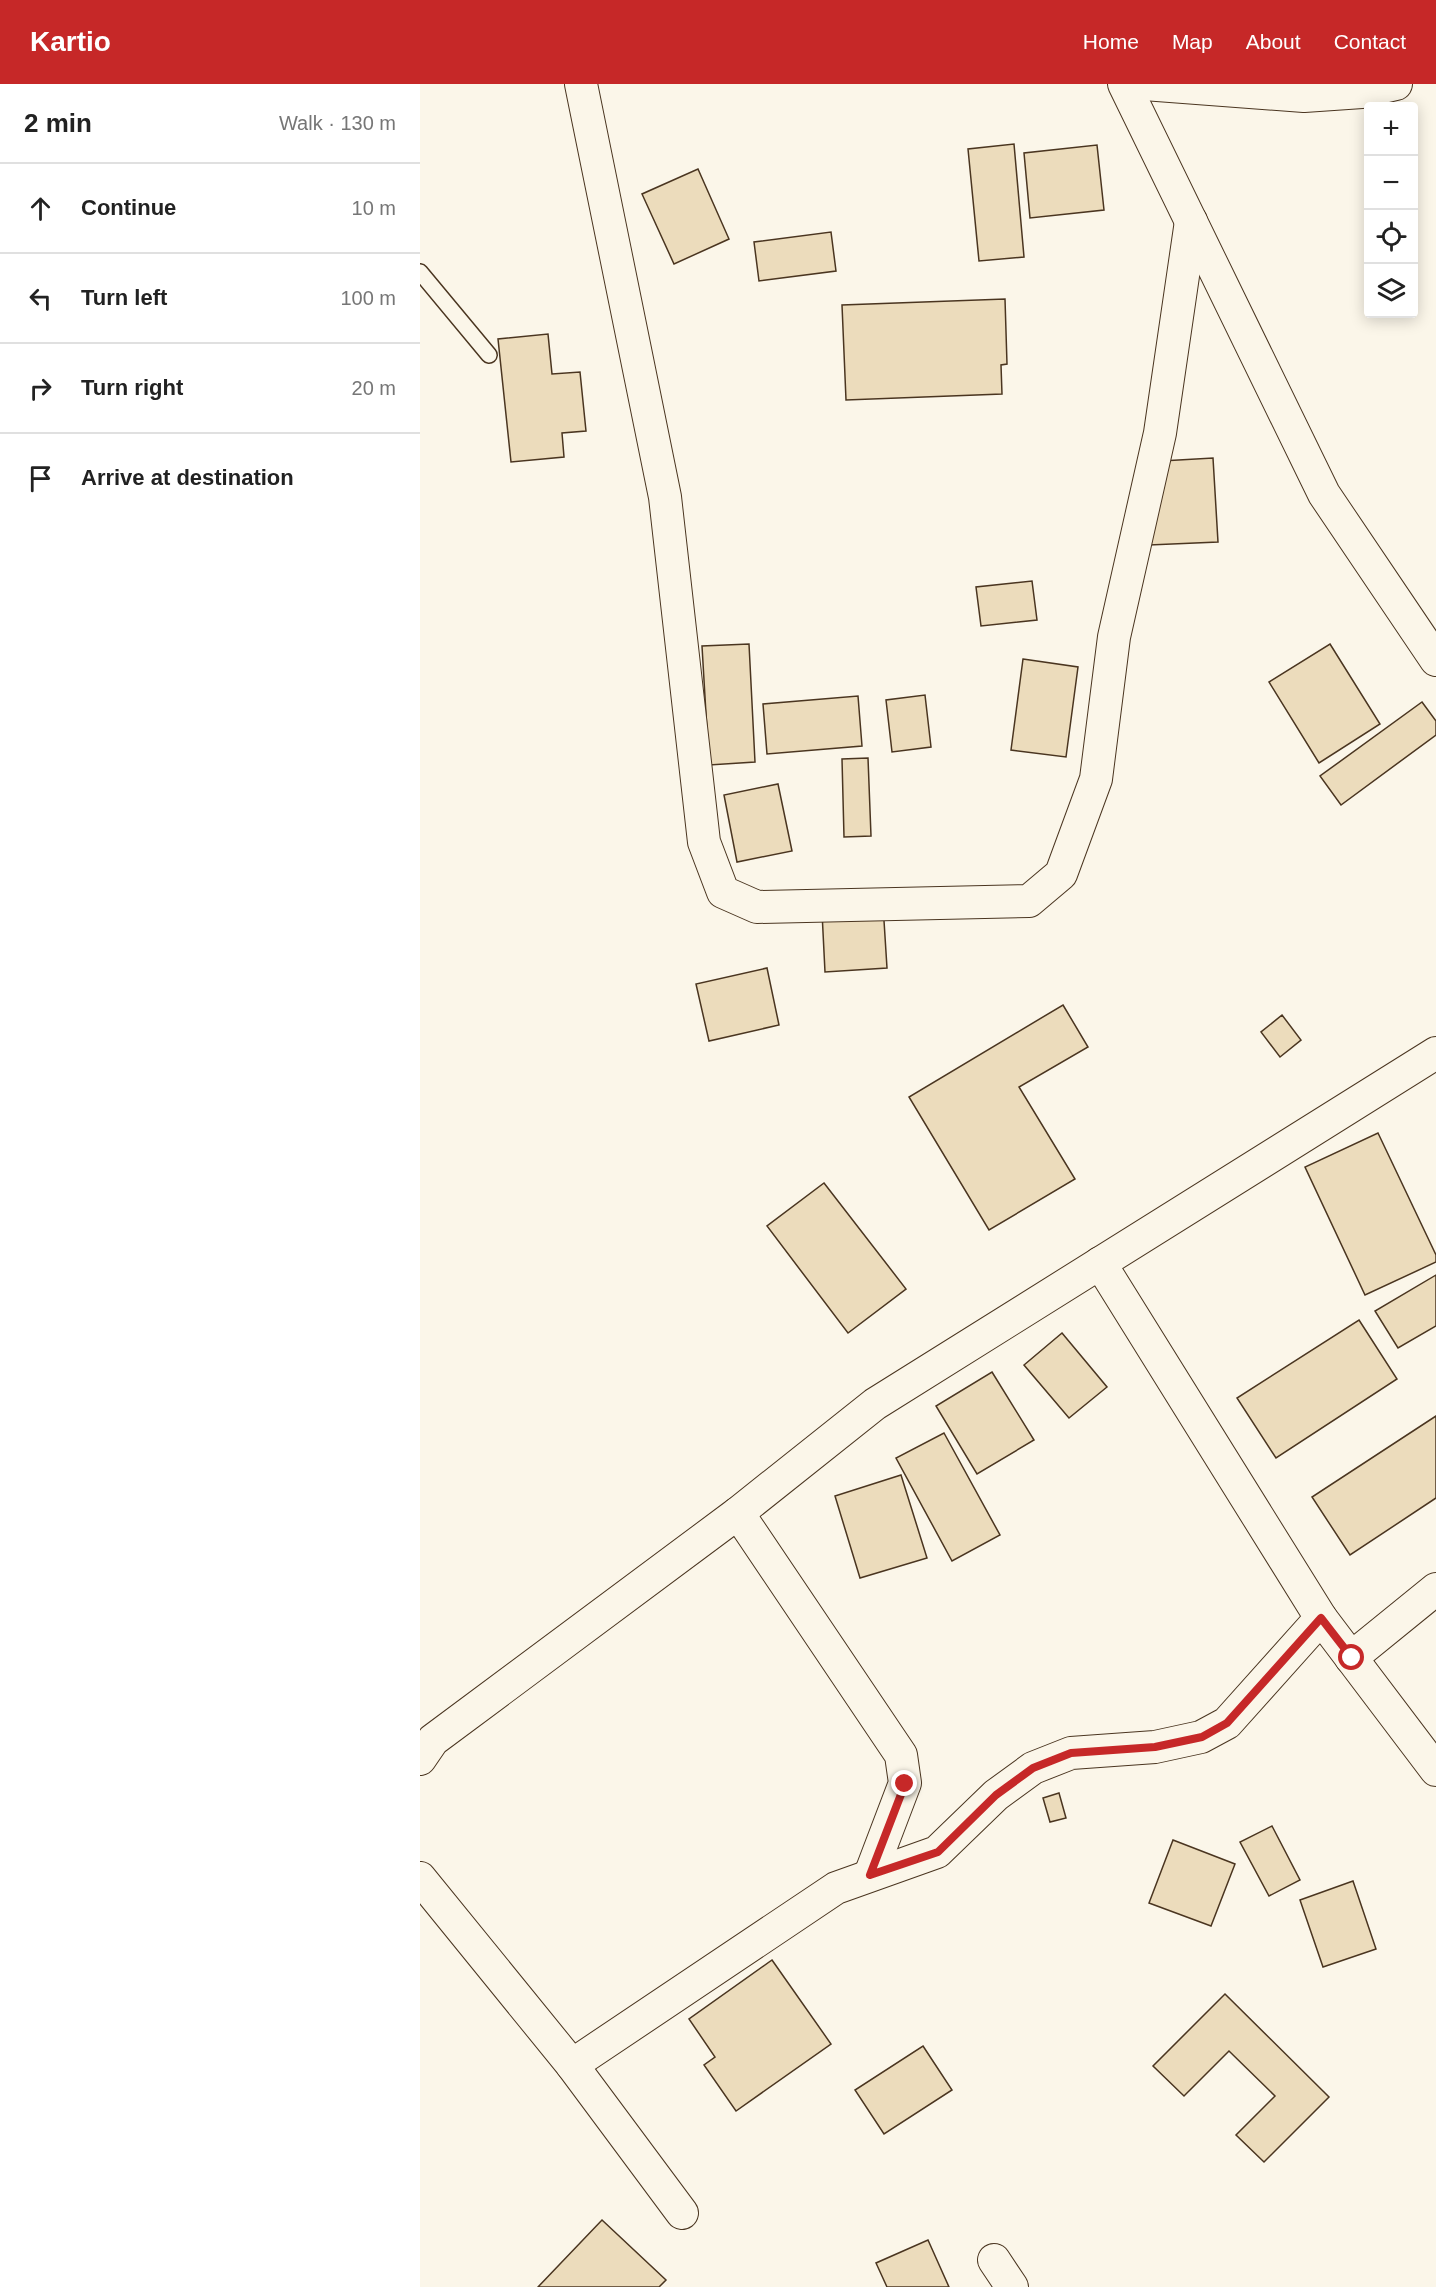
<!DOCTYPE html>
<html lang="en">
<head>
<meta charset="utf-8">
<style>
	body { margin:0; font-family:Arial,sans-serif; background:#f2f2f2; color:#222 }
	.controls { position:absolute; right:18px; top:18px; display:grid; overflow:hidden; border-radius:6px; box-shadow:0 3px 15px #0003 }
	.controls button { width:54px; height:54px; display:grid; place-items:center; padding:0; border:0; border-bottom:2px solid #e0e0e0; background:#fff; color:#222; font:30px sans-serif }
	.stop { position:absolute; width:18px; height:18px; margin:-14px; border:4px solid #c62828; border-radius:50%; background:#fff }
	.stop.end { background:#c62828; border-color:#fff; box-shadow:0 2px 6px #0008 }
	.list { margin:0; padding:0; list-style:none }
	h2 { display:flex; justify-content:space-between; align-items:center; height:78px; margin:0; padding:0 24px; font-size:26px }
	h2 small { font-size:20px; font-weight:400; color:#767676 }
	.list li { display:grid; grid-template-columns:39px 1fr auto; gap:18px; align-items:center; box-sizing:border-box; height:90px; padding:0 24px; border-top:2px solid #e0e0e0 }
	.list b { display:block; font-size:22px; white-space:nowrap }
	.list em { font-size:20px; font-style:normal; color:#767676 }
	.icon { flex:none; width:33px; height:33px; fill:none; stroke:currentColor; stroke-width:2; stroke-linecap:round; stroke-linejoin:round }
	.map { position:relative; flex:none; width:1016px; height:2203px; overflow:hidden }
	header { display:flex; align-items:center; gap:36px; box-sizing:border-box; height:84px; padding:0 30px; background:#c62828; color:#fff }
	header strong { font-size:28px }
	nav { display:flex; gap:33px; margin-inline-start:auto; font-size:21px }
	main { display:flex }
	aside { flex:1; background:#fff }
	.map>svg:first-child { display:block }
	.building { fill:#ecdcbc; stroke:#4a3520; stroke-width:1.5 }
	.lines { fill:none; stroke-linecap:round; stroke-linejoin:round }
	.service-casing { stroke:#4a3520; stroke-width:18 }
	.minor-casing { stroke:#4a3520; stroke-width:34 }
	.service { stroke:#fbf6e9; stroke-width:15 }
	.minor { stroke:#fbf6e9; stroke-width:32 }
	.route { stroke:#c62828; stroke-width:8 }
</style>
</head>
<body>
<header>
<strong>Kartio</strong>
<nav><a>Home</a><a>Map</a><a>About</a><a>Contact</a></nav>
</header>
<main>
<aside>
<h2>2 min<small>Walk · 130 m</small></h2>
<ul class="list">
<li><svg class="icon" aria-label="ahead" viewBox="0 0 24 24"><path d="M12 20V5M6 11l6-6 6 6"/></svg><div><b>Continue</b></div><em>10 m</em></li>
<li><svg class="icon" aria-label="left" viewBox="0 0 24 24"><path d="M17 20v-9H6M10 6l-5 5 5 5"/></svg><div><b>Turn left</b></div><em>100 m</em></li>
<li><svg class="icon" aria-label="right" viewBox="0 0 24 24"><path d="M7 20v-9h11M14 6l5 5-5 5"/></svg><div><b>Turn right</b></div><em>20 m</em></li>
<li><svg class="icon" aria-label="arrive" viewBox="0 0 24 24"><path d="M6 21V4h12l-3 4 3 4H6"/></svg><div><b>Arrive at destination</b></div></li>
</ul>
</aside>
<div class="map">
<svg width="1016" height="2203" viewBox="0 0 1016 2203">
	<rect width="100%" height="100%" fill="#fbf6e9"/>
	<g class="building">
		<polygon points="594,60 604,173 559,177 548,65"/>
		<polygon points="677,61 684,126 610,134 604,69"/>
		<polygon points="278,85 309,155 254,180 222,110"/>
		<polygon points="411,148 416,187 339,197 334,158"/>
		<polygon points="585,215 587,280 581,281 582,310 426,316 422,221"/>
		<polygon points="128,250 132,290 160,288 166,347 142,349 144,373 91,378 78,255"/>
		<polygon points="793,374 798,458 729,461 724,378"/>
		<polygon points="612,497 617,536 561,542 556,503"/>
		<polygon points="329,560 335,678 289,681 282,562"/>
		<polygon points="910,560 960,640 899,679 849,598"/>
		<polygon points="603,575 658,583 646,673 591,666"/>
		<polygon points="505,611 511,663 472,668 466,616"/>
		<polygon points="438,612 442,662 347,670 343,620"/>
		<polygon points="1002,618 1016,637 1016,651 921,721 900,692"/>
		<polygon points="448,674 451,752 424,753 422,675"/>
		<polygon points="358,700 372,767 317,778 304,711"/>
		<polygon points="462,805 467,884 405,888 401,808"/>
		<polygon points="347,884 359,941 289,957 276,900"/>
		<polygon points="643,921 668,963 599,1003 655,1095 569,1146 489,1013"/>
		<polygon points="862,931 881,956 860,973 841,948"/>
		<polygon points="958,1049 1016,1171 1016,1178 945,1211 885,1083"/>
		<polygon points="404,1099 486,1205 428,1249 347,1142"/>
		<polygon points="1016,1191 1016,1242 978,1264 955,1227"/>
		<polygon points="939,1236 977,1295 856,1374 817,1314"/>
		<polygon points="642,1249 687,1303 649,1334 604,1281"/>
		<polygon points="572,1288 614,1356 557,1390 516,1322"/>
		<polygon points="1016,1332 1016,1414 930,1471 892,1413"/>
		<polygon points="524,1349 580,1451 532,1477 476,1374"/>
		<polygon points="481,1391 507,1474 440,1494 415,1412"/>
		<polygon points="639,1709 646,1734 630,1738 623,1714"/>
		<polygon points="852,1742 880,1796 849,1812 820,1758"/>
		<polygon points="753,1756 815,1780 791,1842 729,1819"/>
		<polygon points="933,1797 956,1865 903,1883 880,1816"/>
		<polygon points="352,1876 411,1960 316,2027 284,1981 295,1973 269,1935"/>
		<polygon points="805,1910 909,2013 844,2078 816,2051 855,2012 809,1967 764,2012 733,1982"/>
		<polygon points="503,1962 532,2006 464,2050 435,2006"/>
		<polygon points="182,2136 246,2196 239,2203 118,2203"/>
		<polygon points="508,2156 529,2203 467,2203 456,2179"/>
	</g>
	<g class="lines">
		<g class="service-casing">
			<polyline id="service" points="0,188 69,271"/>
		</g>
		<g class="minor-casing">
			<g id="minor">
				<polyline points="161,0 245,413 284,758 303,808 337,823 609,817 641,790 676,695 694,553 740,349 771,137"/>
				<polyline points="704,0 904,410 1016,576"/>
				<polyline points="724,0 884,12 942,8 976,0"/>
				<polyline points="680,1179 901,1534 1016,1686"/>
				<polyline points="318,1429 481,1671 485,1699 450,1791"/>
				<polyline points="931,1574 1016,1505"/>
				<polyline points="0,1675 13,1656 318,1429 455,1320 1016,969"/>
				<polyline points="0,1794 152,1981 262,2129"/>
				<polyline points="152,1981 416,1804 517,1768 576,1711 613,1684 651,1669 735,1663 781,1653 807,1639 901,1534"/>
				<polyline points="574,2176 592,2203"/>
			</g>
		</g>
		<use href="#service" class="service"/>
		<use href="#minor" class="minor"/>
	</g>
	<g class="lines">
		<polyline class="route" points="485,1700 450,1791 518,1768 576,1711 613,1684 651,1669 735,1663 782,1653 807,1639 901,1534 932,1574"/>
	</g>
</svg>
<div class="controls">
<button>+</button>
<button>−</button>
<button><svg class="icon" aria-label="locate" viewBox="0 0 24 24"><circle cx="12" cy="12" r="6"/><path d="M12 2v4M12 18v4M2 12h4M18 12h4"/></svg></button>
<button><svg class="icon" aria-label="layers" viewBox="0 0 24 24"><path d="M12 4l9 5-9 5-9-5zM3 14l9 5 9-5"/></svg></button>
</div>
<div class="stop" style="left:932px;top:1574px"></div>
<div class="stop end" style="left:485px;top:1700px"></div>
</div>
</main>
</body>
</html>
